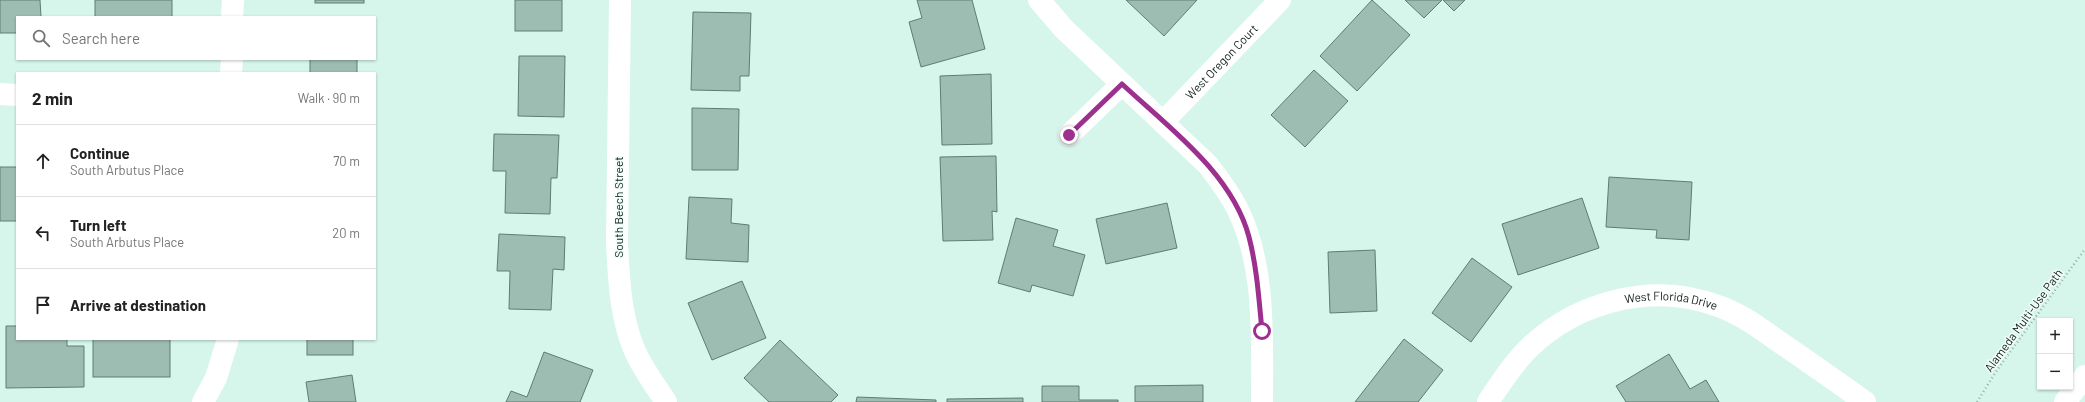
<!DOCTYPE html>
<html lang="en">
<head>
<meta charset="utf-8">
<style>
	body { margin:0; font-family:Barlow,sans-serif; background:#f6f6f6; color:#222 }
	.controls { position:absolute; right:12px; bottom:12px; display:grid; overflow:hidden; border-radius:0px; box-shadow:0 1px 3px #0004 }
	.controls button { width:36px; height:36px; display:grid; place-items:center; padding:0; border:0; border-bottom:1px solid #e0e0e0; background:#fff; color:#222; font:20px sans-serif }
	.stop { position:absolute; width:12px; height:12px; margin:-9px; border:3px solid #9d2f8f; border-radius:50%; background:#fff }
	.stop.end { background:#9d2f8f; border-color:#fff; box-shadow:0 1px 4px #0008 }
	.list { margin:0; padding:0; list-style:none }
	h2 { display:flex; justify-content:space-between; align-items:center; height:52px; margin:0; padding:0 16px; font-size:17px }
	h2 small { font-size:13px; font-weight:400; color:#767676 }
	.list li { display:grid; grid-template-columns:26px 1fr auto; gap:12px; align-items:center; box-sizing:border-box; height:72px; padding:0 16px; border-top:1px solid #e0e0e0 }
	.list b { display:block; font-size:15px; white-space:nowrap }
	.list p { margin:0; font-size:13px; white-space:nowrap; color:#767676 }
	.list em { font-size:13px; font-style:normal; color:#767676 }
	.icon { flex:none; width:22px; height:22px; fill:none; stroke:currentColor; stroke-width:2; stroke-linecap:round; stroke-linejoin:round }
	.map { position:relative; flex:none; width:2085px; height:402px; overflow:hidden }
	.search { position:absolute; background:#fff; box-shadow:0 1px 3px #0004; left:16px; top:16px; width:360px; height:44px; display:flex; align-items:center; gap:10px; box-sizing:border-box; padding:0 14px; border-radius:0px; color:#767676; font-size:15px }
	.panel { position:absolute; background:#fff; box-shadow:0 1px 3px #0004; left:16px; top:72px; width:360px; height:268px; border-radius:0px }
	.map>svg:first-child { display:block }
	.building { fill:#9dbcb2; stroke:#5f7c73 }
	.lines { fill:none; stroke-linecap:round; stroke-linejoin:round }
	.path { stroke:#97b1a9; stroke-width:2.5; stroke-dasharray:1 3; stroke-linecap:butt }
	.minor { stroke:#fff; stroke-width:22 }
	.secondary { stroke:#fff; stroke-width:22 }
	.route { stroke:#9d2f8f; stroke-width:5 }
	.labels { text-anchor:middle; dominant-baseline:central; stroke-width:3; stroke-linejoin:round; paint-order:stroke }
	.street-label { font-size:12px; fill:#141f1c; stroke:#f1fefa }
</style>
</head>
<body>
<div class="map">
<svg width="2085" height="402" viewBox="0 0 2085 402">
	<rect width="100%" height="100%" fill="#d6f6ec"/>
	<g class="building">
		<polygon points="0,0 40,0 41,17 17,17 17,33 0,33"/>
		<rect x="95" y="0" width="77" height="17"/>
		<rect x="315" y="0" width="49" height="3"/>
		<rect x="515" y="0" width="47" height="31"/>
		<polygon points="917,0 972,0 985,49 921,67 909,22 922,18"/>
		<polygon points="1126,0 1197,0 1164,36"/>
		<polygon points="1372,0 1410,35 1357,91 1320,56"/>
		<polygon points="1405,0 1442,0 1424,18"/>
		<polygon points="1443,0 1465,0 1454,11"/>
		<polygon points="693,12 751,13 749,76 740,76 740,91 691,90"/>
		<polygon points="519,56 565,56 564,117 518,116"/>
		<rect x="310" y="59" width="47" height="14"/>
		<polygon points="1314,70 1348,101 1305,147 1271,115"/>
		<polygon points="991,74 992,144 942,145 940,76"/>
		<polygon points="692,108 739,109 738,170 692,170"/>
		<polygon points="494,134 559,135 557,178 551,178 550,214 505,213 506,171 493,171"/>
		<polygon points="996,156 997,212 992,211 993,240 943,241 940,157"/>
		<rect x="0" y="167" width="17" height="54"/>
		<polygon points="1609,177 1692,182 1689,240 1656,238 1657,230 1606,227"/>
		<polygon points="689,197 732,199 731,223 749,225 748,262 686,259"/>
		<polygon points="1582,198 1599,248 1518,275 1502,224"/>
		<polygon points="1167,203 1177,248 1106,264 1096,219"/>
		<polygon points="1016,218 1058,230 1053,246 1085,255 1073,296 1032,285 1030,292 998,283"/>
		<polygon points="499,234 565,237 564,270 553,269 551,310 509,309 510,271 497,271"/>
		<polygon points="1375,250 1377,311 1330,313 1328,252"/>
		<polygon points="1472,258 1512,287 1471,342 1432,313"/>
		<polygon points="742,281 766,338 712,360 688,303"/>
		<polygon points="6,326 17,326 17,339 67,339 67,346 84,346 84,387 6,388"/>
		<rect x="93" y="339" width="77" height="38"/>
		<rect x="307" y="339" width="46" height="16"/>
		<polygon points="1404,339 1443,370 1418,402 1355,402"/>
		<polygon points="780,340 838,395 831,402 769,402 744,378"/>
		<polygon points="544,352 593,370 580,402 506,402 511,391 527,397"/>
		<polygon points="1669,354 1690,389 1706,380 1719,402 1626,402 1616,386"/>
		<polygon points="352,375 356,402 309,402 306,382"/>
		<polygon points="1203,385 1203,402 1135,402 1135,386"/>
		<polygon points="1042,386 1079,386 1079,400 1118,400 1118,402 1042,402"/>
		<polygon points="857,397 936,400 936,402 856,402"/>
		<polygon points="1023,398 1023,402 947,402 947,399"/>
	</g>
	<g class="lines">
		<polyline class="path" points="1977,402 1997,370 2085,249"/>
		<g class="minor">
			<path d="M620 0 617 243C619 279 620 315 634 349 642 368 655 385 666 402"/>
			<path d="M1039 0 1064 29 1208 165C1219 179 1230 194 1238 210 1266 267 1262 340 1262 402"/>
			<polyline points="232,17 233,0"/>
			<polyline points="231,73 232,59"/>
			<polyline points="0,94 17,95"/>
			<path id="s1" d="M1163 122 1280 0"/>
			<polyline points="1069,135 1122,84"/>
			<polyline points="203,402 216,378 228,339"/>
			<path id="s2" d="M1488 402C1500 384 1514 362 1530 347 1580 300 1656 281 1721 307 1742 315 1760 328 1778 341 1807 361 1836 381 1865 402"/>
		</g>
		<polyline class="secondary" points="2065,402 2085,376"/>
	</g>
	<g class="lines">
		<path class="route" d="M1069 135 1122 84C1168 127 1232 173 1249 237 1257 268 1259 300 1262 331"/>
	</g>
	<g class="labels">
		<g class="street-label">
			<text stroke="none"><textPath href="#s1" startOffset="84">West Oregon Court</textPath></text>
			<text transform="translate(618 207) rotate(-90)">South Beech Street</text>
			<text stroke="none"><textPath href="#s2" startOffset="224">West Florida Drive</textPath></text>
			<text transform="translate(2023 320) rotate(-54)">Alameda Multi-Use Path</text>
		</g>
	</g>
</svg>
<div class="controls">
<button>+</button>
<button>−</button>
</div>
<div class="stop" style="left:1262px;top:331px"></div>
<div class="stop end" style="left:1069px;top:135px"></div>
<div class="search"><svg class="icon" aria-label="search" viewBox="0 0 24 24"><circle cx="10" cy="10" r="6"/><path d="M15 15l6 6"/></svg>Search here</div>
<section class="panel">
<h2>2 min<small>Walk · 90 m</small></h2>
<ul class="list">
<li><svg class="icon" aria-label="ahead" viewBox="0 0 24 24"><path d="M12 20V5M6 11l6-6 6 6"/></svg><div><b>Continue</b><p>South Arbutus Place</p></div><em>70 m</em></li>
<li><svg class="icon" aria-label="left" viewBox="0 0 24 24"><path d="M17 20v-9H6M10 6l-5 5 5 5"/></svg><div><b>Turn left</b><p>South Arbutus Place</p></div><em>20 m</em></li>
<li><svg class="icon" aria-label="arrive" viewBox="0 0 24 24"><path d="M6 21V4h12l-3 4 3 4H6"/></svg><div><b>Arrive at destination</b></div></li>
</ul>
</section>
</div>
</body>
</html>
